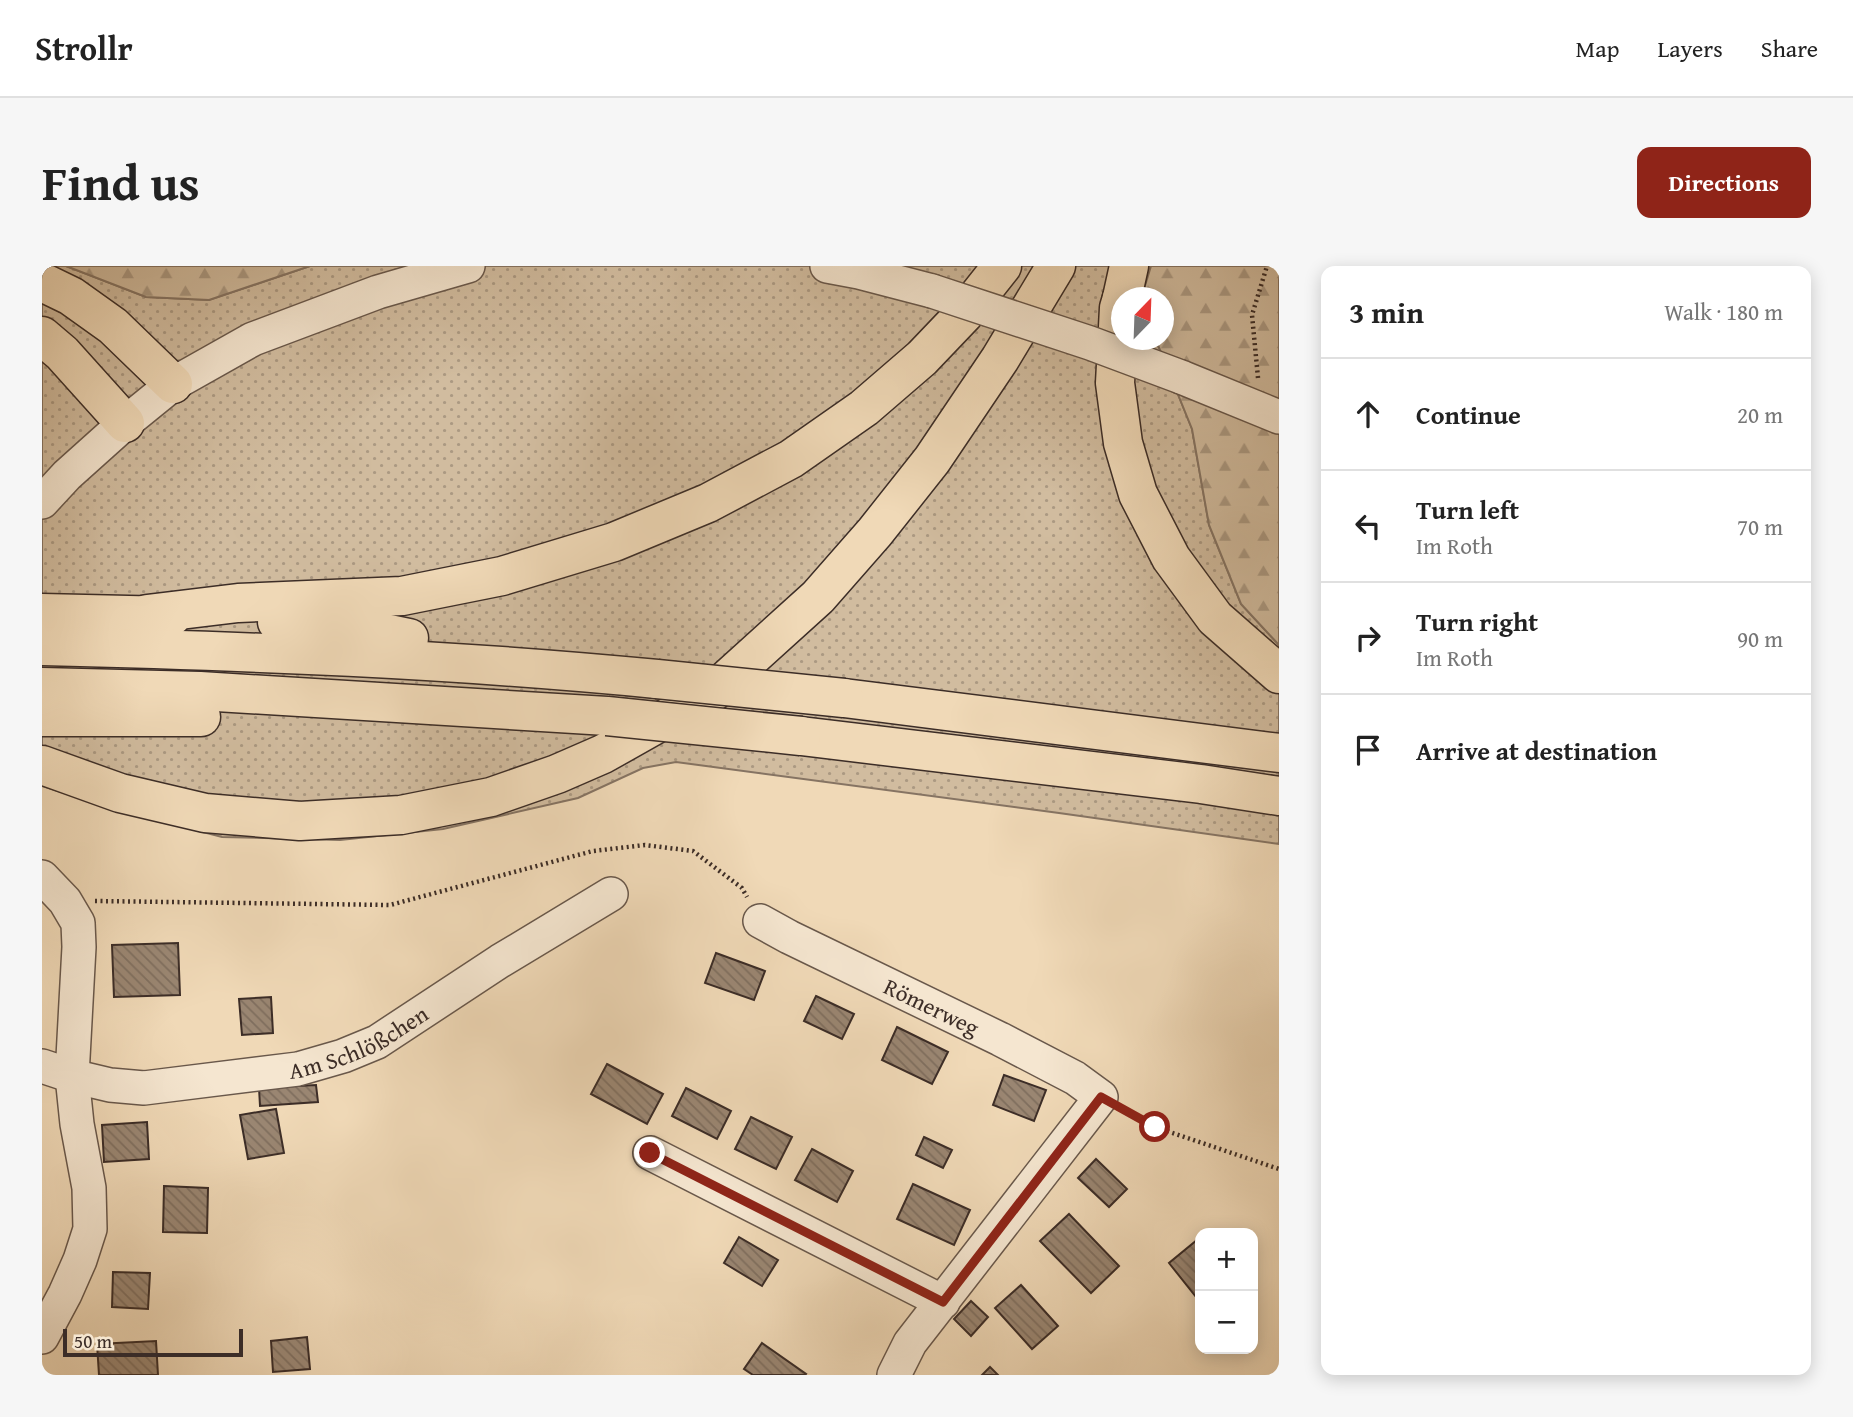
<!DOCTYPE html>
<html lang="en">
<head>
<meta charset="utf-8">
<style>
	body { margin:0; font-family:"Gentium Book Plus",serif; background:#f6f6f6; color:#222 }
	.controls { position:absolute; right:21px; bottom:21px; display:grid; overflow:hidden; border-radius:14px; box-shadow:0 4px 18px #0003 }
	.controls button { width:63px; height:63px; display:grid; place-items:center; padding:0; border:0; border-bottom:2px solid #e0e0e0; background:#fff; color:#222; font:35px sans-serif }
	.compass { position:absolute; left:1069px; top:21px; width:63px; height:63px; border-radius:50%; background:#fff; box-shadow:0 4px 18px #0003; rotate:23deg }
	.scale { position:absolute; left:21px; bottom:18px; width:180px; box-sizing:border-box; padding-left:7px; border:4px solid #3c2d27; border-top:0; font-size:19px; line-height:24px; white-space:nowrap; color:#3c2d27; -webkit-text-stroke:5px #f5e6d0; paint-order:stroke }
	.stop { position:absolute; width:21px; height:21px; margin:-16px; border:5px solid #8f2418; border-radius:50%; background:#fff }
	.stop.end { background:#8f2418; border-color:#fff; box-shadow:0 2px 7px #0008 }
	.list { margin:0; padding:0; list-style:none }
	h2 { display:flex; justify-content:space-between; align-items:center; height:91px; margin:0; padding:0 28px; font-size:30px }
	h2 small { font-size:23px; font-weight:400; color:#767676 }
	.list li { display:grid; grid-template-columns:46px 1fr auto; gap:21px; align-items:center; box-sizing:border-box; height:112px; padding:0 28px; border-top:2px solid #e0e0e0 }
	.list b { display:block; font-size:26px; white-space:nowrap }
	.list p { margin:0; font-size:23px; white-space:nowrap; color:#767676 }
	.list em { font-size:23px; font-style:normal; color:#767676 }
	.icon { flex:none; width:38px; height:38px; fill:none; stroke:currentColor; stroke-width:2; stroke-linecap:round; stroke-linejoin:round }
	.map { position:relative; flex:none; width:1237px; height:1109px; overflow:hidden; border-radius:14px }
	header { display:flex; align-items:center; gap:42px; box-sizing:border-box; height:98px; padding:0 35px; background:#fff; border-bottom:2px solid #e0e0e0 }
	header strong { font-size:33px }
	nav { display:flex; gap:38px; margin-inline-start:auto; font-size:24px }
	.intro { display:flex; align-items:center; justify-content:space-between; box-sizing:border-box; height:168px; padding:0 42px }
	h1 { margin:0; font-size:49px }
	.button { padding:18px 32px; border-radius:14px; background:#8f2418; color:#fff; font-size:24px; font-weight:700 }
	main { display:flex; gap:42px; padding:0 42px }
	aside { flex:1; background:#fff; border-radius:14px; box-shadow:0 4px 18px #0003 }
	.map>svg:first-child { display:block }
	.grass { fill:url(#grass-dots); stroke:#867463; stroke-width:2 }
	.forest { fill:url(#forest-firs); stroke:#867463; stroke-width:2 }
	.building { fill:url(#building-back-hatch); stroke:#3c2d27; stroke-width:2 }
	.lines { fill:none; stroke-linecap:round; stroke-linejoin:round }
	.minor-casing { stroke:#69584b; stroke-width:36 }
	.highway-casing { stroke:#3c2d27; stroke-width:41 }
	.path { stroke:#3c2d27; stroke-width:4.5; stroke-dasharray:2 3.5; stroke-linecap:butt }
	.minor { stroke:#f5e6d0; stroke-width:33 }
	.highway { stroke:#f0d9b7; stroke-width:38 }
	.minor-bridge-casing { stroke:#69584b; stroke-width:36; stroke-linecap:butt }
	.highway-bridge-casing { stroke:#3c2d27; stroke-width:41; stroke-linecap:butt }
	.minor-bridge { stroke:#f5e6d0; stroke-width:33 }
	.highway-bridge { stroke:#f0d9b7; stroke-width:38 }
	.route { stroke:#8f2418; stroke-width:9 }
	.labels { text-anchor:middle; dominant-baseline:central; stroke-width:5; stroke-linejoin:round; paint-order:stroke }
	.street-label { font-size:23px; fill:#3c2d27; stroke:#f5e6d0 }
</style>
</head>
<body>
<header>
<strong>Strollr</strong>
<nav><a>Map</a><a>Layers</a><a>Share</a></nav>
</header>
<div class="intro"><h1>Find us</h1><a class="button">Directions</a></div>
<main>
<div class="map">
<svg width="1237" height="1109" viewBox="0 0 1237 1109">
	<defs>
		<pattern id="grass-dots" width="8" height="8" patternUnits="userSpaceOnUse" patternTransform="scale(1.75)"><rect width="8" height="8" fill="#d1bc9f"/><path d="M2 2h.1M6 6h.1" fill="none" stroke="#ab9982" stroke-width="1.8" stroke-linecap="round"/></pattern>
		<pattern id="forest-firs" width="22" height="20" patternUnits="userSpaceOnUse" patternTransform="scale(1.75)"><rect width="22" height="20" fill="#d1bc9f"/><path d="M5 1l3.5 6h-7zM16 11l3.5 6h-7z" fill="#ab9982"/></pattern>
		<pattern id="building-back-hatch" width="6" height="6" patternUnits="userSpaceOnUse" patternTransform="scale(1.75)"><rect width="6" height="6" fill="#9a8672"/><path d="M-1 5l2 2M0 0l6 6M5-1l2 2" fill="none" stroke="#7f6e5e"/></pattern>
	</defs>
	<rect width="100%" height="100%" fill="#f0d9b7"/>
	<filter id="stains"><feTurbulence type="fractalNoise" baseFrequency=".00286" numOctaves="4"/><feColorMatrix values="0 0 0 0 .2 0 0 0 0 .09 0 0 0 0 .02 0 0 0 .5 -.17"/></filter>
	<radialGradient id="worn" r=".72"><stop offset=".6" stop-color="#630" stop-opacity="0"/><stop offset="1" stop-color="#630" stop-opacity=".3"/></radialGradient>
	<polygon class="grass" points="0,0 24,0 104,31 167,34 268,0 1109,0 1102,23 1104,31 1080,32 1080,74 1114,74 1150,163 1167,259 1199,338 1237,379 1237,578 1017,547 634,496 601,502 536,532 401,563 298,574 180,571 76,544 0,520"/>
	<g class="forest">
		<polygon points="24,0 268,0 167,34 104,31"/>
		<polygon points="1109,0 1237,0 1237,379 1199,338 1167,259 1150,163 1114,74 1122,74 1122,32 1104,31 1102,23"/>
	</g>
	<g class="building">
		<polygon points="136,677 138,729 72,731 70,679"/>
		<polygon points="674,687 723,705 712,734 663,717"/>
		<polygon points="774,730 812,748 800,773 762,755"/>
		<polygon points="229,731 231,767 200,769 197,733"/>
		<polygon points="855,761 906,786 890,818 840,794"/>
		<polygon points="565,798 621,828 605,858 549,828"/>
		<polygon points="962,809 1004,824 992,855 951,839"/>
		<polygon points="274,819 276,836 218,840 217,822"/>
		<polygon points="644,822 689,845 675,873 630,850"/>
		<polygon points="234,843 242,887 206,893 198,849"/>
		<polygon points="709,851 750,871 734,903 693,883"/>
		<polygon points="105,856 107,893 62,896 60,859"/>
		<polygon points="882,871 910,884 901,902 874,889"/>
		<polygon points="770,883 811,905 795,936 753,914"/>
		<polygon points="1054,893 1085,923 1067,941 1036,912"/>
		<polygon points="871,918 928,944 912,979 855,953"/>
		<polygon points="122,920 166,922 165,967 121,966"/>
		<polygon points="1027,948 1077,1000 1049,1027 998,975"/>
		<polygon points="697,971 736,994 720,1020 682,997"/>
		<polygon points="1155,974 1158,978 1158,1036 1127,997"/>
		<polygon points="71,1006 108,1007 106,1043 70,1041"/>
		<polygon points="979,1019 1016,1060 990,1083 953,1042"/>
		<polygon points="929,1035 946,1051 929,1070 912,1053"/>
		<polygon points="265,1071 268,1103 231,1106 229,1075"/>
		<polygon points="114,1075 116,1109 57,1109 55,1078"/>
		<polygon points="720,1077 764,1108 763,1109 711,1109 702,1103"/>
		<polygon points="948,1101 956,1109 940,1109"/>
	</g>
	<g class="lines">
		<g class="minor-casing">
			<g id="minor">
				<polyline points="785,0 817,6 890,25"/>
				<polyline points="1139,111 1237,151"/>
				<polyline points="0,236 25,209 83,157 131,118 211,73 336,26 426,0"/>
				<polyline points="0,611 23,635 36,657 37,681 30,810 35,858 47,922 48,963 38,994 23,1028 0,1071"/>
				<path id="s1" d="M718 655 747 671 958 773 1033 812 1059 831 868 1077 852 1109"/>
				<path id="s2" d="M0 800 30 810 68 819 102 822 256 803 301 790 335 776 458 695 569 628"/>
				<polyline points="608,887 901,1036"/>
			</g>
		</g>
		<g class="highway-casing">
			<g id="highway">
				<polyline points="0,16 29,30 71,60 131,118"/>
				<polyline points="1080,32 1077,42 1073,117 1081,177 1096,228 1129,292 1173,352 1237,408"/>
				<polyline points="1080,32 1087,0"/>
				<polyline points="0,70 20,87 83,157"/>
				<polyline points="0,347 130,350"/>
				<polyline points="105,348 196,337 360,330 460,310 572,276 666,237 749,193 822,142 880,92 922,48 960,0"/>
				<polyline points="235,356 338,366 367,372"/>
				<path d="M0 380C206 385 409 393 615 413"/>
				<polyline points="0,421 158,425 565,450"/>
				<polyline points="802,432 1237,487"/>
				<polyline points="0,451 159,451"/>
				<polyline points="759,470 1159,518 1237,530"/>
				<polyline points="0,499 78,527 163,547 258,555 359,549 449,531 515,508 561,488 671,426 776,331 833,266 890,194 958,93 1014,0"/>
			</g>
		</g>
		<g class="path">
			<polyline points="1216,112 1210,49 1225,0"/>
			<polyline points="53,635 348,639 551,585 603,579 651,585 700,622 705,631"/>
			<polyline points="1081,843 1113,861 1237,903"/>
		</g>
		<use href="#minor" class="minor"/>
		<use href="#highway" class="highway"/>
		<g class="minor-bridge-casing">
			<polyline id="minor-bridge" points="890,25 1048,77 1139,111"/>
		</g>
		<g class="highway-bridge-casing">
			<g id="highway-bridge">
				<polyline points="615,413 802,432"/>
				<polyline points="565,450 759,470"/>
			</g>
		</g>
		<use href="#minor-bridge" class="minor-bridge"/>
		<use href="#highway-bridge" class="highway-bridge"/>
	</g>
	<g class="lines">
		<polyline class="route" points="608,887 901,1036 1059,831 1113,861"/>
	</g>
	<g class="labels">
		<g class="street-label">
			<text stroke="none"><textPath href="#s1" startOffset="192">Römerweg</textPath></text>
			<text stroke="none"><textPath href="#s2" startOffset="326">Am Schlößchen</textPath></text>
		</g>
	</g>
	<rect width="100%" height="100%" filter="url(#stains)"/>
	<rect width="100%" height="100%" fill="url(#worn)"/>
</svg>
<div class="controls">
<button>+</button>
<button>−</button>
</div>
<svg class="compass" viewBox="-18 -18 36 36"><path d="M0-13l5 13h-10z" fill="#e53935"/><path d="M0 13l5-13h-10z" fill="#767676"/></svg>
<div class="scale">50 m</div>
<div class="stop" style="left:1113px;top:861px"></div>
<div class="stop end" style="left:608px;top:887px"></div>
</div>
<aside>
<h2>3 min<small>Walk · 180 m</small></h2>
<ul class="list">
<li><svg class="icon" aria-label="ahead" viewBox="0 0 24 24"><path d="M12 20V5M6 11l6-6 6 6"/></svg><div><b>Continue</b></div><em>20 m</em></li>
<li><svg class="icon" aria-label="left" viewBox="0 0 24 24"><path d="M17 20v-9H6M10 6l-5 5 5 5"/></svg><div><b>Turn left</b><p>Im Roth</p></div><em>70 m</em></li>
<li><svg class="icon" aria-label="right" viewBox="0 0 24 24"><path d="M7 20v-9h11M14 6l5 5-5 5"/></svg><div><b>Turn right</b><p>Im Roth</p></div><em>90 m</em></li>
<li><svg class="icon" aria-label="arrive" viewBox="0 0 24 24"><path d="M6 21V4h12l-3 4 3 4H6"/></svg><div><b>Arrive at destination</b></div></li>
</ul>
</aside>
</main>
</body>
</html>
